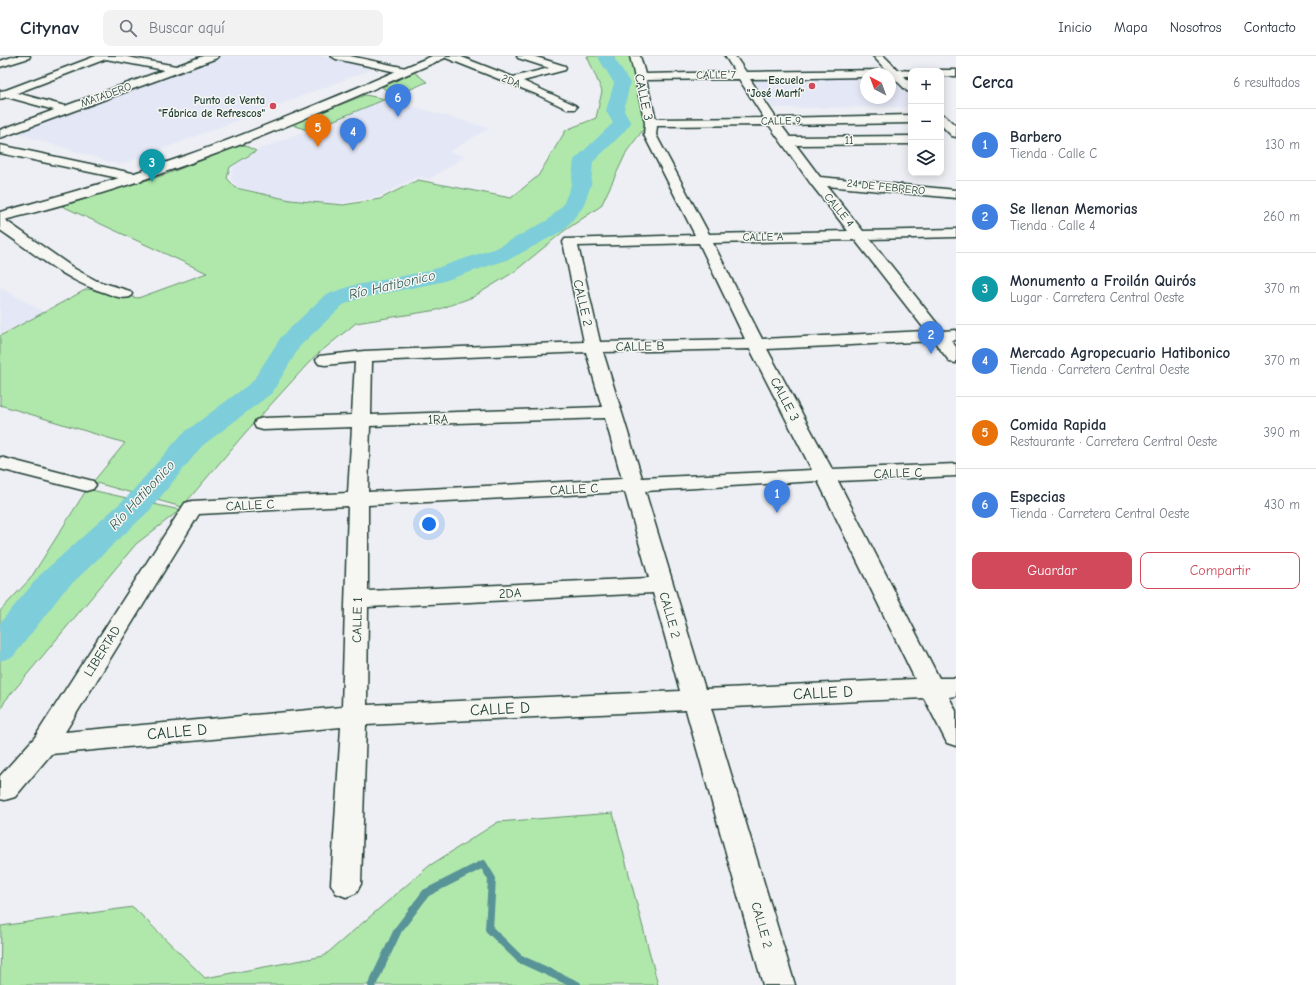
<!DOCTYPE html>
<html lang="es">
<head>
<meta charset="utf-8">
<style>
	body { margin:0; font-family:"Comic Neue",sans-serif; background:#f2f2f3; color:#1f2937 }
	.controls { position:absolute; right:12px; top:12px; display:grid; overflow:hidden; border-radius:8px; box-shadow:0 2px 10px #0003 }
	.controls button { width:36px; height:36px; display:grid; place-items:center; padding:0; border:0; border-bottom:1px solid #e0e1e3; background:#fff; color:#1f2937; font:20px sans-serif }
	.compass { position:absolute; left:860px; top:12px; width:36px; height:36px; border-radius:50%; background:#fff; box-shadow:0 2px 10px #0003; rotate:319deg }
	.you { position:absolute; left:429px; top:468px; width:14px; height:14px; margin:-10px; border:3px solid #fff; border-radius:50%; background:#1a73e8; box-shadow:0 0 0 6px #1a73e833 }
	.badge { display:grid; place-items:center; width:26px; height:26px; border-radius:50%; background:#d1495b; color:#fff; font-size:13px; font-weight:700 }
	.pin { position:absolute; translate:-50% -33px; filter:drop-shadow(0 1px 2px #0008) }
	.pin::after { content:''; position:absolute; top:21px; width:14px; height:12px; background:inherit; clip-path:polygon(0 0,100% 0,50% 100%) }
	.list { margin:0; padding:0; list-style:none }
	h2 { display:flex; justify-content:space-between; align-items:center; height:52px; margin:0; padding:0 16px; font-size:17px }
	h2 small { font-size:13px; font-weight:400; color:#747a83 }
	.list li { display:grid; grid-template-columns:26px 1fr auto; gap:12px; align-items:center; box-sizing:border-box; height:72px; padding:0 16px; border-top:1px solid #e0e1e3 }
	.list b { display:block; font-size:15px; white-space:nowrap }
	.list p { margin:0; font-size:13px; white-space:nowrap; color:#747a83 }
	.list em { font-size:13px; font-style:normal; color:#747a83 }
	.actions { display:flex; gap:8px; padding:12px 16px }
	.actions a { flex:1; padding:9px 0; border:1px solid #d1495b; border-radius:8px; text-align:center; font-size:14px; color:#d1495b }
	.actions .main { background:#d1495b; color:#fff }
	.icon { flex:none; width:22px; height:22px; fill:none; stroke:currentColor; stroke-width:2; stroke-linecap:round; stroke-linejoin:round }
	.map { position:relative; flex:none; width:956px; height:929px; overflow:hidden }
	header { display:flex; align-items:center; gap:24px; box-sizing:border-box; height:56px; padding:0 20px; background:#fff; border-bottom:1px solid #e0e1e3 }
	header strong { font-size:19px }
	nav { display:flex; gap:22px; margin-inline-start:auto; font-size:14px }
	.search { width:280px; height:36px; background:#f2f2f3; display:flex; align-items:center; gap:10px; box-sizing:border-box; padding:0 14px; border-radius:8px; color:#747a83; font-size:15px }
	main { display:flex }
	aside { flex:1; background:#fff }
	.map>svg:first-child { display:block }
	.built { fill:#e4e7f6 }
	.green { fill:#b0e8ab; stroke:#689270 }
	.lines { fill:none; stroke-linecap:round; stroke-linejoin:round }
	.stream { stroke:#589398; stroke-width:8 }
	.river { fill:#7ecdda; fill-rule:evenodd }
	.minor-casing { stroke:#1f3d34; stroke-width:3 }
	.tertiary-casing { stroke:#1f3d34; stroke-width:3 }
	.primary-casing { stroke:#1f3d34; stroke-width:3 }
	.minor { fill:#f6f6f2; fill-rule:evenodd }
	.tertiary { fill:#f6f6f2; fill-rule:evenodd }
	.primary { fill:#f6f6f2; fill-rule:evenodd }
	.poi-dot { fill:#d1495b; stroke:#f6f6f2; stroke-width:1.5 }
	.labels { text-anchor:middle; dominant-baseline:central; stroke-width:3; stroke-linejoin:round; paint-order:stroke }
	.far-street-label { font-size:11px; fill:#1f3d34; stroke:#f6f6f2 }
	.far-poi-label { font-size:11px; font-weight:bold; fill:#1f3d34; stroke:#f6f6f2; text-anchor:end }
	.street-label { font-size:13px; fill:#1f3d34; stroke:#f6f6f2 }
	.water-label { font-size:14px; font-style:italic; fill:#325a55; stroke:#f6f6f2 }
	.near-street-label { font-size:16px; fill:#1f3d34; stroke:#f6f6f2 }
</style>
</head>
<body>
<header>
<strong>Citynav</strong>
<div class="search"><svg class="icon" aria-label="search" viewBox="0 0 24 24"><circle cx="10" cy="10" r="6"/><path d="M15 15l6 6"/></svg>Buscar aquí</div>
<nav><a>Inicio</a><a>Mapa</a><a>Nosotros</a><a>Contacto</a></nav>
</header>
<main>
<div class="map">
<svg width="956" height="929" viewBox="0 0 956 929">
	<rect width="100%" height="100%" fill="#eeeff4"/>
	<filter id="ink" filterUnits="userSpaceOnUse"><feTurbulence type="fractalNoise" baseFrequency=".025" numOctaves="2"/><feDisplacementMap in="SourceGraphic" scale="8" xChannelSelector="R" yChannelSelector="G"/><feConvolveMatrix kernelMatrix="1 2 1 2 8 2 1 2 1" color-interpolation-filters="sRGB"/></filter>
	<g filter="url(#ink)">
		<g class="built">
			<polygon points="217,0 324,0 363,9 373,13 120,109 12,76"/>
			<polygon points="866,20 866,42 890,42 890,20 891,20 911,38 911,51 772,52 752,21"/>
			<polygon points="386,43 489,72 449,96 465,100 430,123 417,121 378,141 338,148 290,144 238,131 230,122 234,110 258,94"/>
			<polygon points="0,232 1,232 44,256 0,278"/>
		</g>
		<g class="green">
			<polygon points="587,0 632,0 646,70 627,95 601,150 564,175 514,216 473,241 437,254 356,267 314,301 245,377 182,451 93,426 125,387 0,349 0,280 87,233 138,242 207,217 62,150 167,118 242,88 256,95 230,111 227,122 236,132 290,144 343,149 380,143 418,124 511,142 538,120 566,74 596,62 602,35"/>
			<path d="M414 16 427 26C412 32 396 43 382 31Z"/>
			<polygon points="365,39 386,43 312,73 304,73 291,68"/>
			<polygon points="87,433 180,454 136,488 5,645 0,655 0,555 30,523"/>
			<polygon points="613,757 658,929 0,929 1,870 133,851 205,922 324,900 429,810 498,766"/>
		</g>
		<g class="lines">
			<polyline class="stream" points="372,929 398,874 426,837 483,808 492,823 489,873 520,903 577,929"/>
			<polygon class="river" points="597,0 613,0 630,27 624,55 631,67 622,78 593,106 591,129 583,151 564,174 512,202 441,226 357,243 343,249 300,290 272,337 202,390 150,454 64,535 13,601 0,605 0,567 40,519 128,440 182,378 252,326 281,281 325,239 351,230 428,215 496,192 548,164 563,149 571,129 574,104 613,67 606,55 614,27"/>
			<g class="minor-casing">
				<g id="minor">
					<polygon points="15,0 30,0 29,2 0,11 0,5"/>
					<path d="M96 0H122L176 10 203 0H218L217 2 0 82V74L54 54 7 41 0 43V35L6 34ZM106 3 164 14 65 50 17 37Z"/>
					<polygon points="331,0 350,0 406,12 411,15 406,18 336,3"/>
					<polygon points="445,0 459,0 513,21 549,12 518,2 517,0 533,0 565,10 566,12 565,14 523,25 575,49 577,51 575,53 567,53 536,38 446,2"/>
					<path d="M630 0H640L645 18 735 16 725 0H735L746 16 886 14 873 0H884L898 14 915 15H911V20H904L911 27V36L907 35 892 20 890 21V18H866V21L750 23 776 62 911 59V67L781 69 790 81 911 80V88L796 89 820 121 956 134V142L827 130 863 175 956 173V181L870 183 943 275 956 274V284H951L956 291V307L950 306 934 285 767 293 832 413 956 408V420L838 425 939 622H956V640L949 641 956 655V690L947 687 924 642 711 652 795 929H763L686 654 366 669 361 828 356 837 346 841 336 837 331 828 341 671 51 698 15 741 5 744 0 743V720L35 681 185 447 192 445 348 437 352 371 263 374 256 372 254 368 256 364 263 362 352 359 355 306 325 309 319 308 316 304 319 300 364 295 584 286 563 186 565 183 695 179 644 79 645 67ZM739 23 764 62 656 63 646 24ZM769 69 811 128 848 175 709 178 656 79 657 70ZM855 184 926 275 762 283 713 187ZM699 187 745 283 600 286 578 190ZM750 293 812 414 642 422 603 296ZM586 296 602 351 371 359 372 305ZM605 362 622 423 368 436 370 370ZM818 425 915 623 705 633 645 435ZM625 436 649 522 368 535V449ZM348 450 342 651 65 676 199 458ZM653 537 680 635 367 649 368 551Z"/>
					<polygon points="941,14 956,14 956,20 941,20 941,15 937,15"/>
					<polygon points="941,58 945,60 956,70 956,81 952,80 941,69"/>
					<path d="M0 163 5 164 75 213 97 225 130 235 132 238 130 241C121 243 114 240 106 237 66 225 34 197 0 174Z"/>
					<polygon points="0,401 93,425 96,429 93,433 86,435 0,413"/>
				</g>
			</g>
			<g class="tertiary-casing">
				<polygon id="tertiary" points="0,89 137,118 142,119 144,122 142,125 137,126 0,97"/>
			</g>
			<g class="primary-casing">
				<path id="primary" d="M432 0H446L445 2C379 30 314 60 247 86 167 117 84 145 0 165V156C61 140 122 122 182 101 267 71 349 35 432 0Z"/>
			</g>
			<use href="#minor" class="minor"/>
			<use href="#tertiary" class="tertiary"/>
			<use href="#primary" class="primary"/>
		</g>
	</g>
	<g class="poi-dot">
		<circle cx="812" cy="30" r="4"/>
		<circle cx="273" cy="50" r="4"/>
	</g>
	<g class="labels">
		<g class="far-street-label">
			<text transform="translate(716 19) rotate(-1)">CALLE 7</text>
			<text transform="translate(511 25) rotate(21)">2DA</text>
			<text transform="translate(106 39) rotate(-20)">MATADERO</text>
			<text transform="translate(781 65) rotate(-1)">CALLE 9</text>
			<text x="849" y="84">11</text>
			<text transform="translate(886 131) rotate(6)">24 DE FEBRERO</text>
			<text transform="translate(839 154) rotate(51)">CALLE 4</text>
			<text transform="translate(763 181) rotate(-1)">CALLE A</text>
		</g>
		<g class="far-poi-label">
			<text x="804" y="24">Escuela<tspan x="804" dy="13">"José Martí"</tspan></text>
			<text x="265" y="44">Punto de Venta<tspan x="265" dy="13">"Fábrica de Refrescos"</tspan></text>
		</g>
		<g class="street-label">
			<text transform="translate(644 41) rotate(78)">CALLE 3</text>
			<text transform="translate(583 247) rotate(77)">CALLE 2</text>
			<text transform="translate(640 290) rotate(-1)">CALLE B</text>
			<text transform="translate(785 343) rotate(62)">CALLE 3</text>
			<text transform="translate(438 363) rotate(-2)">1RA</text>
			<text transform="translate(898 417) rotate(-2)">CALLE C</text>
			<text transform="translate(574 433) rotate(-3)">CALLE C</text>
			<text transform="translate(250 449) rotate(-3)">CALLE C</text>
			<text transform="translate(510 537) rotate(-3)">2DA</text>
			<text transform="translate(670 559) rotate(74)">CALLE 2</text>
			<text transform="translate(357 564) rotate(-89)">CALLE 1</text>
			<text transform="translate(102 595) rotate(-58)">LIBERTAD</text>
			<text transform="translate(762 869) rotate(74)">CALLE 2</text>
		</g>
		<g class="water-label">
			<text transform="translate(392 229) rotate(-13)">Río Hatibonico</text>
			<text transform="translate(142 439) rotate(-47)">Río Hatibonico</text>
		</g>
		<g class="near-street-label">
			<text transform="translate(823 637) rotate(-3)">CALLE D</text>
			<text transform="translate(500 653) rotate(-3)">CALLE D</text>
			<text transform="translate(177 676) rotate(-5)">CALLE D</text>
		</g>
	</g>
</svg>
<div class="controls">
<button>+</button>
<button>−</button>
<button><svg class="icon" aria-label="layers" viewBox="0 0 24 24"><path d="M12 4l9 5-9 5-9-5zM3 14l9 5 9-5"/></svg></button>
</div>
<svg class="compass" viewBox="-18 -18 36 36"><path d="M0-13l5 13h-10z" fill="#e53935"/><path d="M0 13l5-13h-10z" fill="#747a83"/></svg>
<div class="you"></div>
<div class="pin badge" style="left:777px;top:457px;background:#3f7fe0">1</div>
<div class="pin badge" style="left:931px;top:298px;background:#3f7fe0">2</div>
<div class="pin badge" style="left:152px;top:126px;background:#0f9aa8">3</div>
<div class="pin badge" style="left:353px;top:95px;background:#3f7fe0">4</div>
<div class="pin badge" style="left:318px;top:91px;background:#e8710a">5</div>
<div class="pin badge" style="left:398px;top:61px;background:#3f7fe0">6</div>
</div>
<aside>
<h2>Cerca<small>6 resultados</small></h2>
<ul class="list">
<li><span class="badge" style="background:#3f7fe0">1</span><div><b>Barbero</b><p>Tienda · Calle C</p></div><em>130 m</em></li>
<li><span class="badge" style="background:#3f7fe0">2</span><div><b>Se llenan Memorias</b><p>Tienda · Calle 4</p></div><em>260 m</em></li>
<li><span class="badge" style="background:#0f9aa8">3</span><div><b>Monumento a Froilán Quirós</b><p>Lugar · Carretera Central Oeste</p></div><em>370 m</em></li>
<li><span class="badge" style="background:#3f7fe0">4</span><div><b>Mercado Agropecuario Hatibonico</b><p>Tienda · Carretera Central Oeste</p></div><em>370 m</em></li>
<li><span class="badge" style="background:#e8710a">5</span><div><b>Comida Rapida</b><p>Restaurante · Carretera Central Oeste</p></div><em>390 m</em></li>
<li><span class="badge" style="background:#3f7fe0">6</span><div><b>Especias</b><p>Tienda · Carretera Central Oeste</p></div><em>430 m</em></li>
</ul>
<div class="actions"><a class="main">Guardar</a><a>Compartir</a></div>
</aside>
</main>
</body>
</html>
